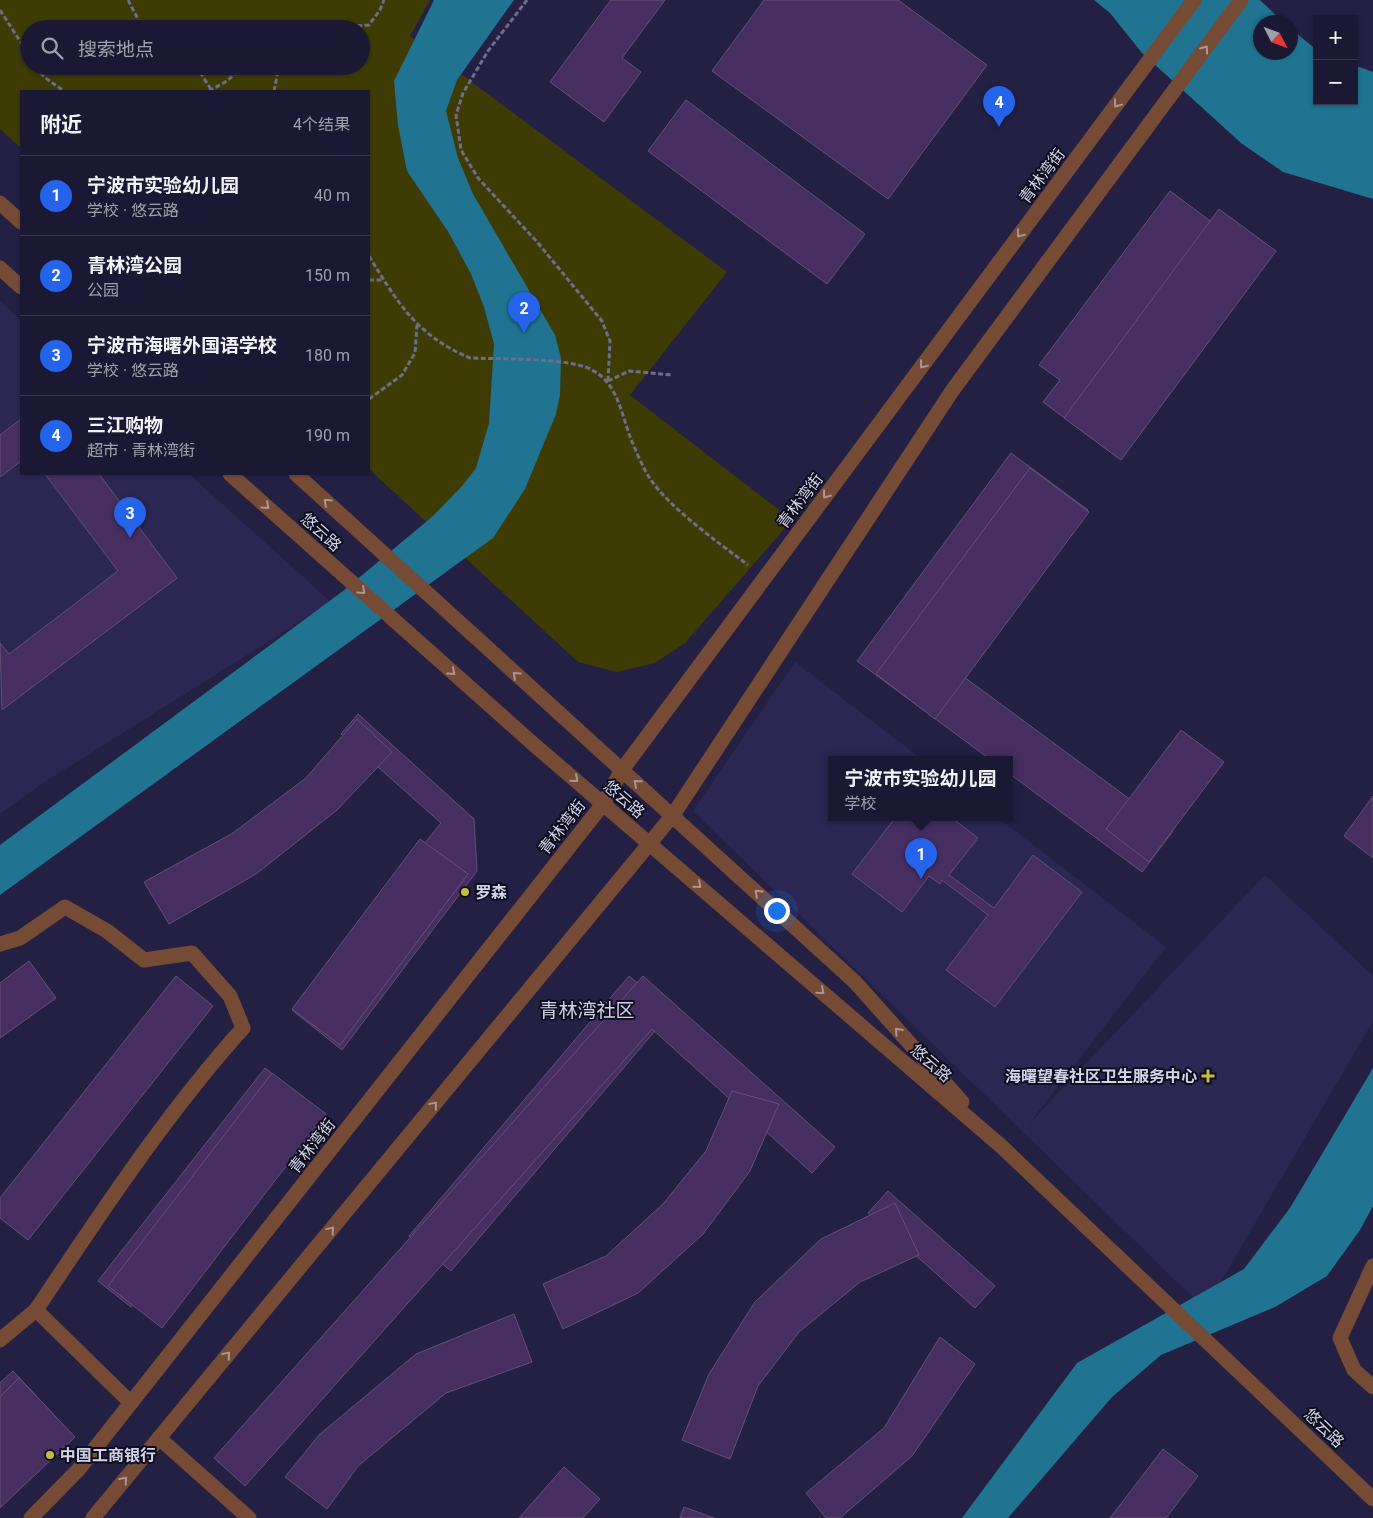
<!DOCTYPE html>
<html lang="zh">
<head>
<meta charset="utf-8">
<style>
	body { margin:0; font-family:Roboto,"Noto Sans SC",sans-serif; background:#24213b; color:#f1f3f6 }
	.controls { position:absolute; right:15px; top:15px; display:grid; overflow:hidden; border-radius:0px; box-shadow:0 1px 4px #0004 }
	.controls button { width:45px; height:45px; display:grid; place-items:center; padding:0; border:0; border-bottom:1px solid #39374e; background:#1b1833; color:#f1f3f6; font:25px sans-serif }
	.compass { position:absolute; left:1253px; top:15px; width:45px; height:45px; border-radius:50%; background:#1b1833; box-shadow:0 1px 4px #0004; rotate:132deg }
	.you { position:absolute; left:776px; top:910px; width:18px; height:18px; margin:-12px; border:4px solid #fff; border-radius:50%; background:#1a73e8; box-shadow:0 0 0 8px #1a73e833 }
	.badge { display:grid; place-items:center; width:32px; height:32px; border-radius:50%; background:#2563eb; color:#fff; font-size:16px; font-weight:700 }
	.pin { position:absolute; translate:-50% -41px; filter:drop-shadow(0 1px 2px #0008) }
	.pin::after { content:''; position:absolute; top:26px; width:18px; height:15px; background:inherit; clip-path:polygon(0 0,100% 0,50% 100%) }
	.popup { position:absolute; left:828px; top:756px; width:185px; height:65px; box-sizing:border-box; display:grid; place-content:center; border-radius:0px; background:#1b1833; filter:drop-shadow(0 1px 4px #0005); font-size:16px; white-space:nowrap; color:#a0a0ac }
	.popup b { font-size:19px; color:#f1f3f6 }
	.popup::after { content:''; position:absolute; left:50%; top:100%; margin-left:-10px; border:10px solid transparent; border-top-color:#1b1833 }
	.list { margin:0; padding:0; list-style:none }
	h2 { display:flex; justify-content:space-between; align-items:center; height:65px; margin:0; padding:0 20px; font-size:21px }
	h2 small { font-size:16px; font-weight:400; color:#a0a0ac }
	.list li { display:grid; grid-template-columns:32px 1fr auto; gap:15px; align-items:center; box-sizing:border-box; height:80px; padding:0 20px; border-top:1px solid #39374e }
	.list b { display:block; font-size:19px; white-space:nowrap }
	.list p { margin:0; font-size:16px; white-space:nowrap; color:#a0a0ac }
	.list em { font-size:16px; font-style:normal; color:#a0a0ac }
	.icon { flex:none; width:28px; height:28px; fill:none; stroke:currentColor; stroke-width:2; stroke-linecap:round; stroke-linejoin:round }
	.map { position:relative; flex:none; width:1373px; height:1518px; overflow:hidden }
	.search { position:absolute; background:#1b1833; box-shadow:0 1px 4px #0004; left:20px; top:20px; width:350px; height:55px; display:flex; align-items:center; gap:12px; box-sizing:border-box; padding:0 18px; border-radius:28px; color:#a0a0ac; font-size:19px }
	.panel { position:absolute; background:#1b1833; box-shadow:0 1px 4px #0004; left:20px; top:90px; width:350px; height:385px; border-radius:0px }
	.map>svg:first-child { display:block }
	.built { fill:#2b2752 }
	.green { fill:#3f3b04; fill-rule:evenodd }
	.water { fill:#207491 }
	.building { fill:#472e61; stroke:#635077 }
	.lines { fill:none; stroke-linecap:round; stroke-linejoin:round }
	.path { stroke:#6f6d8b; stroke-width:3; stroke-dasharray:5 2.5; stroke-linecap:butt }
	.minor { stroke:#764b36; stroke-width:15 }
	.oneway { stroke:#a99699 }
	.poi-dot { fill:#c5bc3d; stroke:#0e0d1d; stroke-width:2 }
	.labels { text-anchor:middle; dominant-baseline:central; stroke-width:4; stroke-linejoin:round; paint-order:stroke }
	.street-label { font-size:16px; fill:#d2d3ea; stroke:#0e0d1d }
	.poi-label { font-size:16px; font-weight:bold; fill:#d2d3ea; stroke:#0e0d1d; text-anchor:start }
	.quarter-label { font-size:19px; fill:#d2d3ea; stroke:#0e0d1d }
</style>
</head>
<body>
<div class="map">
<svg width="1373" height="1518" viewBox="0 0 1373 1518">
	<rect width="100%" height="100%" fill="#242044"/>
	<g class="built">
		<polygon points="0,301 21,321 21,474 189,474 331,602 37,787 0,814"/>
		<polygon points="795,662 923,760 832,760 832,818 998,818 1166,947 1028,1125 1265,875 1373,976 1373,1021 1205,1309 693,811"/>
	</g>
	<path class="green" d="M0 0H430L410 36 727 272 630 395 792 520 685 643 655 663 617 672 578 662 369 469V91H21V148L0 129ZM29 29H361V66H29Z"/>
	<g class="water">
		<polygon points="434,0 514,0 457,80 446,111 458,158 473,194 555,335 561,358 560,395 556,414 525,489 493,538 0,895 0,845 343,591 433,516 463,485 476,468 489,423 494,344 484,307 471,274 449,233 407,171 398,125 394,81"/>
		<polygon points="1094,0 1260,0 1283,22 1260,22 1260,52 1290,52 1291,29 1317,50 1317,101 1354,101 1354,65 1373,72 1373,199 1283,172 1241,143 1142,53 1110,13"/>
		<polygon points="1373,1068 1373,1206 1360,1230 1327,1276 1275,1307 1161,1355 1112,1397 1008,1518 962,1518 1077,1363 1244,1269 1290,1208"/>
	</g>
	<g class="building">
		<polygon points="611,0 665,0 622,58 641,72 604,122 550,82"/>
		<polygon points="764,0 898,0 987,65 888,199 712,71"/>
		<polygon points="686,100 865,234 827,284 648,151"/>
		<polygon points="1170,191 1264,261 1117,457 1043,402 1060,380 1039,365"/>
		<polygon points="1219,209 1276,251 1121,460 1064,418"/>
		<polygon points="21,419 21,461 0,477 0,435"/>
		<polygon points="1011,453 1088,510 964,677 1173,831 1142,872 1010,774 1010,760 991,760 857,661"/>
		<polygon points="1030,468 1089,512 935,719 876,674"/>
		<polygon points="45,474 99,474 177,578 2,710 0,643 9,654 118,571"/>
		<polygon points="358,714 474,819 477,871 342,1050 292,1010 441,823 341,734"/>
		<polygon points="357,719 392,752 337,810 256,874 169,924 144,882 233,833 306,778"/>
		<polygon points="1181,730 1224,762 1149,862 1106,829"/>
		<polygon points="1373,796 1373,858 1344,836"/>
		<polygon points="895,818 952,818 978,838 949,875 994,908 1033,855 1082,892 995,1007 946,970 988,915 942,880 940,884 929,876 902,912 852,874"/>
		<polygon points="420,839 468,874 340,1045 292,1009"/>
		<polygon points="29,961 56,998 0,1038 0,983"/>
		<polygon points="176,976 213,1006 28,1240 0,1218 0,1198"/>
		<polygon points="629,976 671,1012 451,1271 409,1236"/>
		<polygon points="643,976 835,1147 812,1173 652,1029 245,1486 214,1458"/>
		<polygon points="265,1068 298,1094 131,1307 98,1281"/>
		<polygon points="272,1073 326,1114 162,1328 108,1286"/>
		<polygon points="732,1091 779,1104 750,1171 703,1234 638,1293 563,1329 543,1284 606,1256 663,1204 706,1151"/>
		<polygon points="888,1191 995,1286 975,1308 868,1213"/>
		<polygon points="895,1203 919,1255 860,1282 799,1332 758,1386 730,1459 682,1440 709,1374 755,1302 821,1239"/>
		<polygon points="514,1314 532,1362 446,1393 358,1466 327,1509 285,1477 319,1435 416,1354"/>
		<polygon points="940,1337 975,1364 912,1456 840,1518 826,1518 806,1493 884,1428"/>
		<polygon points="13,1371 55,1416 0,1469 0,1383"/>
		<polygon points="19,1378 75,1437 0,1508 0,1397"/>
		<polygon points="1163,1449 1198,1476 1166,1518 1110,1518"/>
		<polygon points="564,1467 600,1499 583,1518 519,1518"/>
		<polygon points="684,1507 714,1518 680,1518"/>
	</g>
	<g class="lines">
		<g class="path">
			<polyline points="128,0 140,23 146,29"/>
			<polyline points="527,0 488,51 463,93 456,115 461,150 478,178 538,243 602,321 610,341 608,381"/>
			<polyline points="0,10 29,55"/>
			<path d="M305 29C328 22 346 27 369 25L380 10 384 0"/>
			<polyline points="37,66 44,77 64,91"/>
			<polyline points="196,66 212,91"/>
			<polyline points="209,91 227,81 243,66"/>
			<polyline points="274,91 279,66"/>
			<path d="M369 256C398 303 416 335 470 358 496 359 570 358 590 369 618 382 621 414 631 439 636 451 642 466 649 477 668 507 719 543 748 565"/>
			<polyline points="369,280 383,280"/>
			<polyline points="608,381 629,371 672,375"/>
			<polyline points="369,399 402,375 415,353 417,325"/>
		</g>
		<g class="minor">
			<polyline points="0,203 21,222"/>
			<polyline points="0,268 21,287"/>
			<polyline points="230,474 531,742 1001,1146 1373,1499"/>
			<polyline points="296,474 855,982 962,1102"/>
			<path d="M0 944 20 938 65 907 107 931 144 960 192 953 230 996 243 1028C165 1115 101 1213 36 1310L131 1403"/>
			<polyline points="1373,1266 1340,1338 1354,1370 1373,1387"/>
			<polyline points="0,1340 36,1310"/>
			<polyline points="159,1438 249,1518"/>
			<polyline points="31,1518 78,1470 603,804 622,770 1194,0"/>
			<polyline points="93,1518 673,815 952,391 1241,0"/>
		</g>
	</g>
	<defs><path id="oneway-chevron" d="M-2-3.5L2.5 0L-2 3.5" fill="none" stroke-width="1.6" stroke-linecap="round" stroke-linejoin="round" transform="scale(1.25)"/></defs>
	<g class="oneway">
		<use href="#oneway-chevron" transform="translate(1205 49) rotate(-54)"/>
		<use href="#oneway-chevron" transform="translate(1117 104) rotate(127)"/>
		<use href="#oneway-chevron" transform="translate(1020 234) rotate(127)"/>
		<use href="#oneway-chevron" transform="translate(923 365) rotate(127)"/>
		<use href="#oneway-chevron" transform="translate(826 495) rotate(127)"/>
		<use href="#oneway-chevron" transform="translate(327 502) rotate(-137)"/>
		<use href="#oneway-chevron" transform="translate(266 506) rotate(42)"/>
		<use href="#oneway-chevron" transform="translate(362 591) rotate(42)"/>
		<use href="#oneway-chevron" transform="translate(452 672) rotate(42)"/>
		<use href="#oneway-chevron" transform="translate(516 675) rotate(-138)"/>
		<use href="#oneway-chevron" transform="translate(575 779) rotate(41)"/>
		<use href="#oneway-chevron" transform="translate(637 783) rotate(-139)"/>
		<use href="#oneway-chevron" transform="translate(698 885) rotate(41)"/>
		<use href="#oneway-chevron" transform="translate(758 893) rotate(-137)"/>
		<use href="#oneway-chevron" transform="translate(821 991) rotate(41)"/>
		<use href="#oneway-chevron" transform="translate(898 1031) rotate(-132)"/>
		<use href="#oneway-chevron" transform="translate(434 1105) rotate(-50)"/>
		<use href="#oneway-chevron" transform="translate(331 1230) rotate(-50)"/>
		<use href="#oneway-chevron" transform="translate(227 1355) rotate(-50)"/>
		<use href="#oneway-chevron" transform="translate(124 1480) rotate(-50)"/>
	</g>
	<g class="poi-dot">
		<circle cx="465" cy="892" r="5"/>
		<path d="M1205.5 1068.5h5v5h5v5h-5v5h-5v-5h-5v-5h5z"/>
		<circle cx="50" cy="1455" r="5"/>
	</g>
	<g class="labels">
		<g class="street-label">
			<text transform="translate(1042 176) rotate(-53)">青林湾街</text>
			<text transform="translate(800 501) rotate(-53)">青林湾街</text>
			<text transform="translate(321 532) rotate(42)">悠云路</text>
			<text transform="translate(624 799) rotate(41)">悠云路</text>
			<text transform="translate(562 827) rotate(-52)">青林湾街</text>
			<text transform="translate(931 1063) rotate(41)">悠云路</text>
			<text transform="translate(312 1146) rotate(-52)">青林湾街</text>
			<text transform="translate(1324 1428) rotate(44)">悠云路</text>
		</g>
		<g class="poi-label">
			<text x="475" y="892">罗森</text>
			<text x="1197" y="1076" text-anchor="end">海曙望春社区卫生服务中心</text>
			<text x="60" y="1455">中国工商银行</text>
		</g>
		<g class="quarter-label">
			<text x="587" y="1010">青林湾社区</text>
		</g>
	</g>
</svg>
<div class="controls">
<button>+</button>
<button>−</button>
</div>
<svg class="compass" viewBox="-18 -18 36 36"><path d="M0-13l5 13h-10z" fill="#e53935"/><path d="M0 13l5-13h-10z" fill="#a0a0ac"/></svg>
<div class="you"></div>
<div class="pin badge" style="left:921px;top:879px">1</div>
<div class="popup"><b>宁波市实验幼儿园</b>学校</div>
<div class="pin badge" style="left:524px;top:333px">2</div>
<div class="pin badge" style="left:130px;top:538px">3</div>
<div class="pin badge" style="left:999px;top:127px">4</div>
<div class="search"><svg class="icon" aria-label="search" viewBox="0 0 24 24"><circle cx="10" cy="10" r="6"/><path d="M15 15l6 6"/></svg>搜索地点</div>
<section class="panel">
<h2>附近<small>4个结果</small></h2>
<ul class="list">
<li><span class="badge">1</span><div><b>宁波市实验幼儿园</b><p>学校 · 悠云路</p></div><em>40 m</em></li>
<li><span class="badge">2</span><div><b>青林湾公园</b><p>公园</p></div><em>150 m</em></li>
<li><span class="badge">3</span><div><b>宁波市海曙外国语学校</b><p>学校 · 悠云路</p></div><em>180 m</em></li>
<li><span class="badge">4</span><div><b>三江购物</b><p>超市 · 青林湾街</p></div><em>190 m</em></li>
</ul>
</section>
</div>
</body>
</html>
